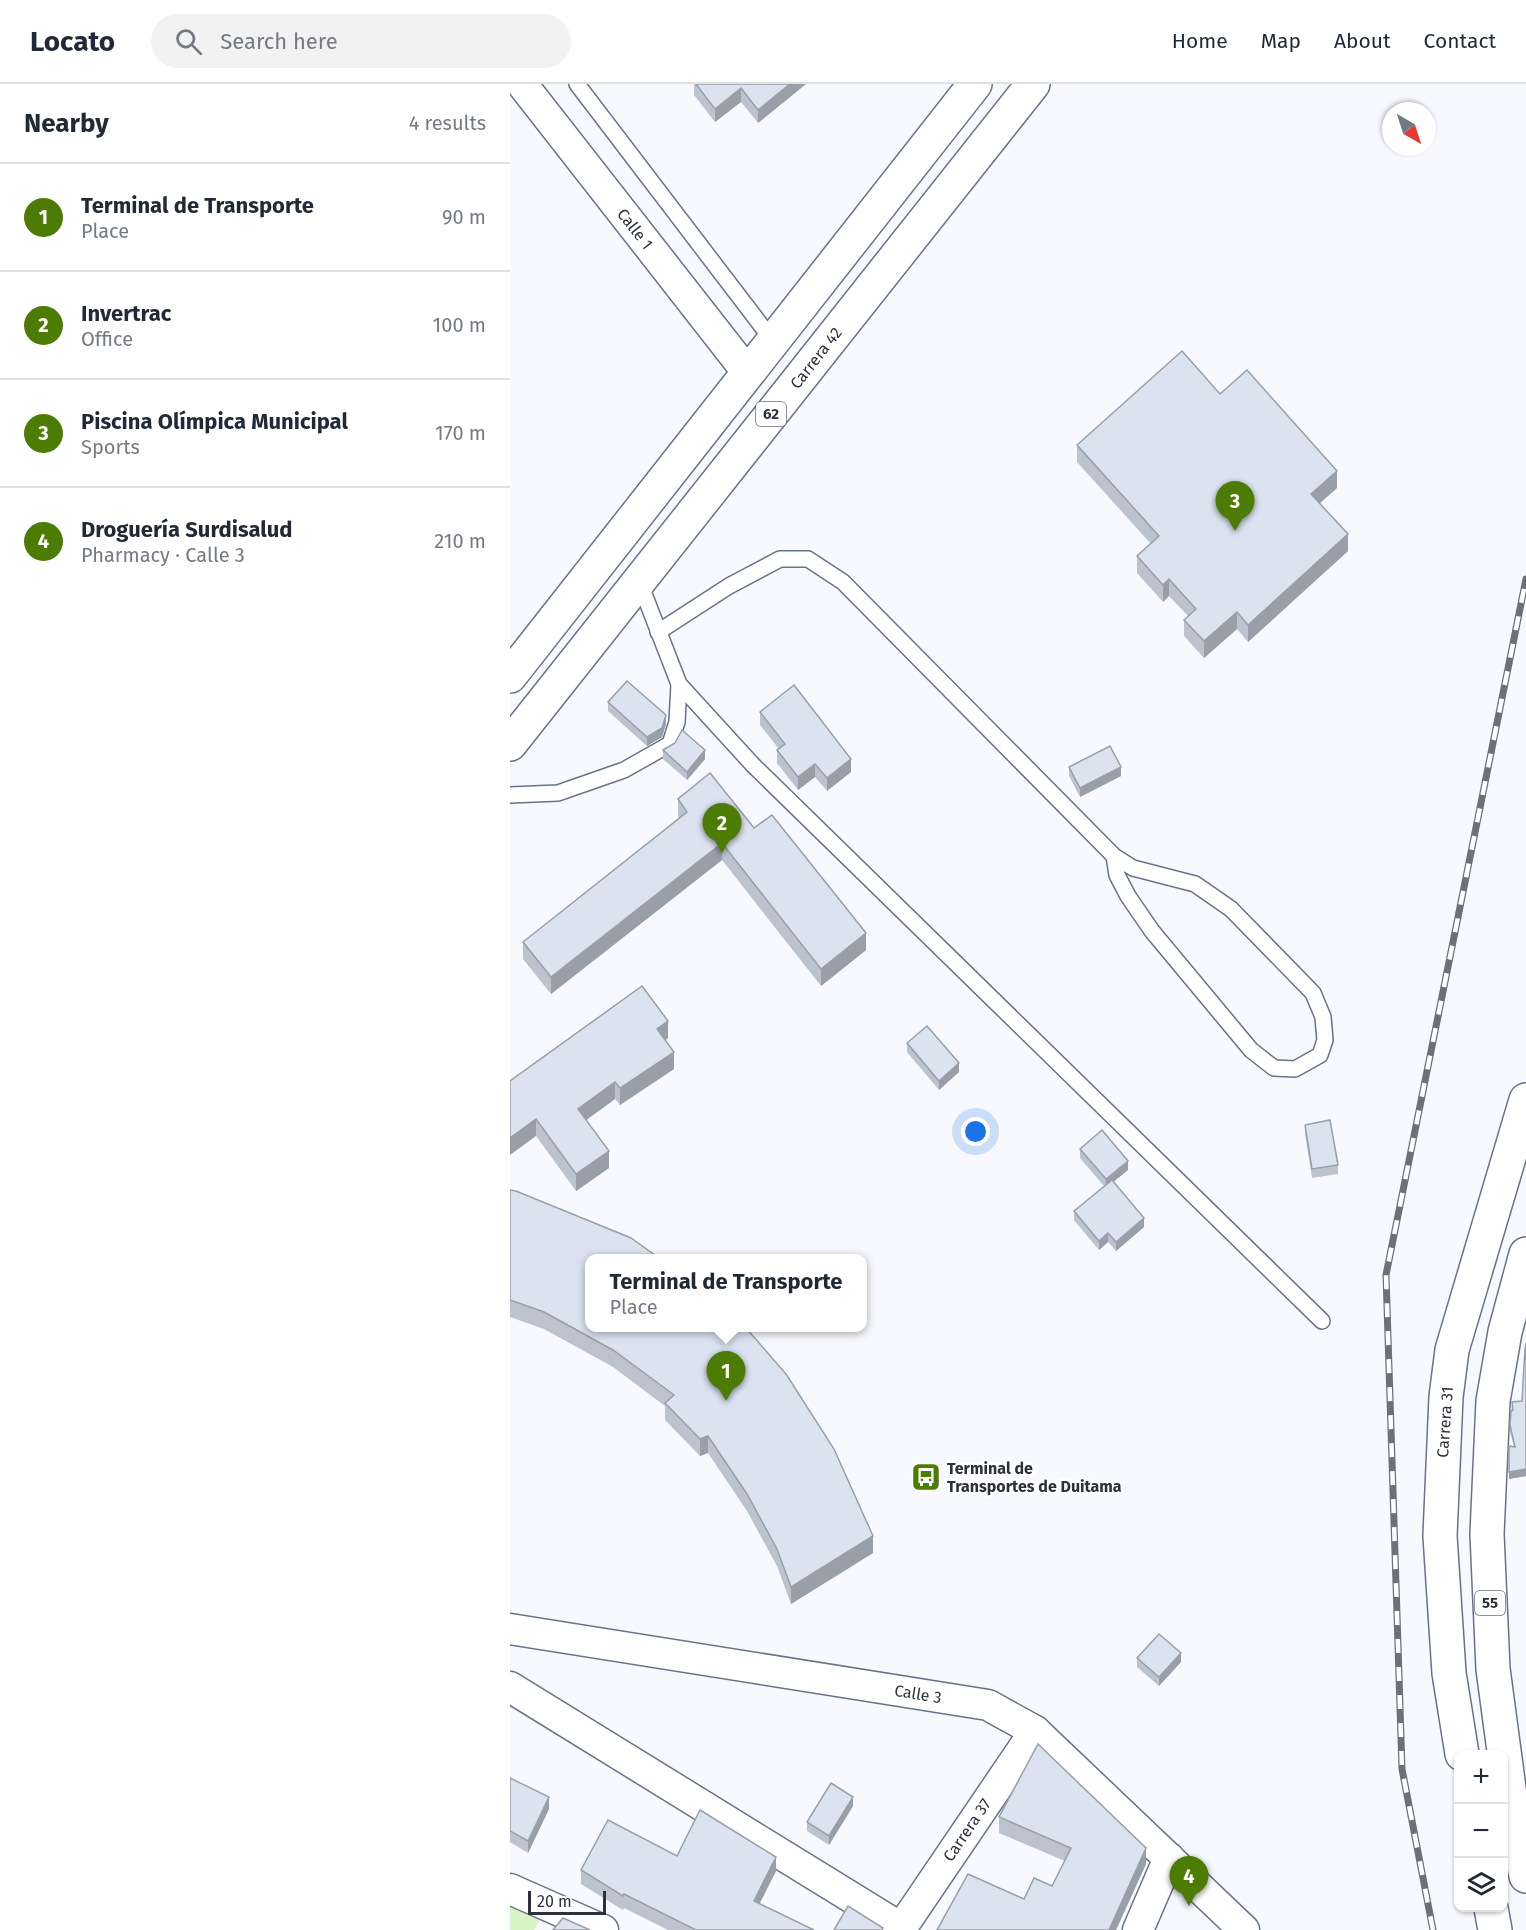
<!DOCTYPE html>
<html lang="en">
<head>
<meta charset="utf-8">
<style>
	body { margin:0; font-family:"Fira Sans",sans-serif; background:#f2f2f3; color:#1f2937 }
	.controls { position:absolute; right:18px; bottom:18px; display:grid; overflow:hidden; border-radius:12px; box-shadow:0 2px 4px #0004 }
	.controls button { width:54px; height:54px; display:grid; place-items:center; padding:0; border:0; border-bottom:2px solid #e0e1e3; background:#fff; color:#1f2937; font:30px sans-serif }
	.compass { position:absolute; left:872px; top:18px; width:54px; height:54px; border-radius:50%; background:#fff; box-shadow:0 2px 4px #0004; rotate:141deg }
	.scale { position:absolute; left:18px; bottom:15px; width:78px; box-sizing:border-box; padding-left:6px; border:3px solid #2c313b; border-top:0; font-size:16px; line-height:21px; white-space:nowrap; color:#2c313b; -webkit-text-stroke:4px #fff; paint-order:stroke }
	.you { position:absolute; left:466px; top:1048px; width:21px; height:21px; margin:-15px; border:4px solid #fff; border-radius:50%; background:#1a73e8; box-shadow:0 0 0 9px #1a73e833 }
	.badge { display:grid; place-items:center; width:39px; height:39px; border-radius:50%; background:#4d7c05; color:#fff; font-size:20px; font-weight:700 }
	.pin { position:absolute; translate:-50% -50px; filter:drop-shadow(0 2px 3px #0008) }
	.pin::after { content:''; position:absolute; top:32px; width:21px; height:18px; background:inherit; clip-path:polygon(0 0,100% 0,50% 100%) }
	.popup { position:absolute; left:75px; top:1170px; width:282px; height:78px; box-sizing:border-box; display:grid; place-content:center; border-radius:12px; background:#fff; filter:drop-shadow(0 2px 4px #0005); font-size:20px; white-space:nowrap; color:#747a83 }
	.popup b { font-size:22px; color:#1f2937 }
	.popup::after { content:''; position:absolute; left:50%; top:100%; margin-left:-12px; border:12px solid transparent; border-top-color:#fff }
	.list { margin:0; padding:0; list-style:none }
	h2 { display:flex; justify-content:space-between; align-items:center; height:78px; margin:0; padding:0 24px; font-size:26px }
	h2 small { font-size:20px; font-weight:400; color:#747a83 }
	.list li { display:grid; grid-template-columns:39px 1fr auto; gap:18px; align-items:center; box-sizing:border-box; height:108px; padding:0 24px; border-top:2px solid #e0e1e3 }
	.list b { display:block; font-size:22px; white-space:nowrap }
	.list p { margin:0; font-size:20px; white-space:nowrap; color:#747a83 }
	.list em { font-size:20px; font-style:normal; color:#747a83 }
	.icon { flex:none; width:33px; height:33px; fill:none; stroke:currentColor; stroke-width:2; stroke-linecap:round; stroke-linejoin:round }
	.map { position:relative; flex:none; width:1016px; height:1846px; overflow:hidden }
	header { display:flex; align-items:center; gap:36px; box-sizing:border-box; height:84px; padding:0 30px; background:#fff; border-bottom:2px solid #e0e1e3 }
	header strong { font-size:28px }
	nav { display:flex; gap:33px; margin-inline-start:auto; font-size:21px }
	.search { width:420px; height:54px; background:#f2f2f3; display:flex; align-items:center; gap:15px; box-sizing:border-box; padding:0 21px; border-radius:33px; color:#747a83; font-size:22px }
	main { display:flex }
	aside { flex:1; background:#fff }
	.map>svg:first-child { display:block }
	.green { fill:#d9f4c4 }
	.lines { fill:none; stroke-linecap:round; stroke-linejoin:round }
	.service-casing { stroke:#67738a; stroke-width:18 }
	.minor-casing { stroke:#67738a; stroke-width:33 }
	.trunk-casing { stroke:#67738a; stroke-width:36 }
	.service { stroke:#fff; stroke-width:15 }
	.minor { stroke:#fff; stroke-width:30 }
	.trunk { stroke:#fff; stroke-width:33 }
	.rail-casing { stroke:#6c7079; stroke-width:7 }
	.rail { stroke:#fff; stroke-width:4.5; stroke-dasharray:14; stroke-linecap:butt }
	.wall { fill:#bcc3cf }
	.shaded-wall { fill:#999fa9 }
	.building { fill:#dbe3f1; stroke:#999fa9; stroke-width:1.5 }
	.labels { text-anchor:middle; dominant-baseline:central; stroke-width:5; stroke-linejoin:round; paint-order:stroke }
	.shield { fill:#fff; stroke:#6b6f76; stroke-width:1.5 }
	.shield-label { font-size:15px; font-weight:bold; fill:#2c313b }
	.street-label { font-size:16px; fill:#2c313b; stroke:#fff }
	.poi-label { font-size:16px; font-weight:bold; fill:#2c313b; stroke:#fff; text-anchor:start }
</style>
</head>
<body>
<header>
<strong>Locato</strong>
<div class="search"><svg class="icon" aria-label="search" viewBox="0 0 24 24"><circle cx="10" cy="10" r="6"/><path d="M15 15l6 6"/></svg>Search here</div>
<nav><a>Home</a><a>Map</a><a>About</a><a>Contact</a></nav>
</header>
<main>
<aside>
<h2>Nearby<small>4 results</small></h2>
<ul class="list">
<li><span class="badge">1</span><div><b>Terminal de Transporte</b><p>Place</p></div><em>90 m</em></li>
<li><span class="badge">2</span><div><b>Invertrac</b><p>Office</p></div><em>100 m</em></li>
<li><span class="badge">3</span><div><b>Piscina Olímpica Municipal</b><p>Sports</p></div><em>170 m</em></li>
<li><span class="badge">4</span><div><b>Droguería Surdisalud</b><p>Pharmacy · Calle 3</p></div><em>210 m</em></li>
</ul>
</aside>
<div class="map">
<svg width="1016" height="1846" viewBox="0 0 1016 1846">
	<rect width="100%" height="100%" fill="#f7f9ff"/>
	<polygon class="green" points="0,1823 30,1836 24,1846 0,1846"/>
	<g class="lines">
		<g class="service-casing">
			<g id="service">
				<polyline points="67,0 263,257"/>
				<polyline points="148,548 219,502 270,475 298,475 333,498 604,772 623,784 685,800 721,825 803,909 813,933 815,956 810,971 785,985 764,984 741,966 642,847 618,812 607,791 604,772"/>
				<polyline points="169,600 243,681 812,1237"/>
				<polyline points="0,711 48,709 114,686 160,660 167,638 169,600 129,497"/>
			</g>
		</g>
		<g class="minor-casing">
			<g id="minor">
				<polyline points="12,0 238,289"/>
				<polyline points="0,1545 478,1621 525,1647 734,1846"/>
				<polyline points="0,1603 391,1844"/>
				<polyline points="0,1805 93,1846"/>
				<polyline points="390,1846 525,1647"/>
				<polyline points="628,1846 659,1774"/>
			</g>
		</g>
		<g class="trunk-casing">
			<g id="trunk">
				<polyline points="0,592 465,0"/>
				<polyline points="0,660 523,0"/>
				<polyline points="1016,1170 995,1248 983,1317 977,1450 983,1585 1001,1719 1016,1792"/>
				<polyline points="952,1670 939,1589 930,1452 936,1313 942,1266 1016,1016"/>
				<polyline points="981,1824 985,1846"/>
			</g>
		</g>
		<use href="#service" class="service"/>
		<use href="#minor" class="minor"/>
		<use href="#trunk" class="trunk"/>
		<g class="rail-casing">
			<polyline id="rail" points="923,1846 892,1685 876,1191 1016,495"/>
		</g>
		<use href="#rail" class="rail"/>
	</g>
	<g class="wall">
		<polygon points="184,0 296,0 248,39 231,18 205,38 184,11"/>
		<polygon points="710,310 827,404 810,419 838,467 738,558 727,545 694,574 674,552 674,536 678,532 659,512 653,518 627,489 627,472 641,460 567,378 567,361"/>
		<polygon points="98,618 156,640 152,653 137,662 98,627"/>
		<polygon points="250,628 341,688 317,707 305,693 288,706 267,679 267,666 269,665 250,641"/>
		<polygon points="165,659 195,675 177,696 153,675 153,666"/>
		<polygon points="559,683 611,692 570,713 559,692"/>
		<polygon points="168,715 244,744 356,866 311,902 212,776 41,910 13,875 13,858 169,734 168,732"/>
		<polygon points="158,954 156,956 164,985 110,1021 105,1015 76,1036 99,1084 66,1107 26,1052 0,997"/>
		<polygon points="397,959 449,988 429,1006 397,968"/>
		<polygon points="795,1041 828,1081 828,1090 802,1094 795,1050"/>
		<polygon points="570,1065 618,1086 604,1097 634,1143 606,1167 598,1158 589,1166 564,1136 564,1127 594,1102 570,1074"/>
		<polygon points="0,1106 363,1469 281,1520 267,1482 237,1427 198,1369 190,1372 155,1336 155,1322 103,1283 34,1245 0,1233"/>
		<polygon points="1016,1259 1016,1392 999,1395 1004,1362 1000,1348 1002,1318 1012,1317"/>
		<polygon points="627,1574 671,1578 649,1602 627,1583"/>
		<polygon points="0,1694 39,1725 18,1769 0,1758"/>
		<polygon points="343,1722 319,1761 297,1747 297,1738"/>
		<polygon points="489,1733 636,1780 606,1846 427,1846 514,1815 542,1802 555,1777 489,1749"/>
		<polygon points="167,1772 266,1787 249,1819 304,1846 158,1846 114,1824 113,1826 71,1800 71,1786"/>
	</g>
	<g class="shaded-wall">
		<polygon points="280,0 296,0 248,39 248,26"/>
		<polygon points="231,4 231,18 205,38 205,25"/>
		<polygon points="827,387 827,404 801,427 801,410"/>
		<polygon points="838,450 838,467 738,558 738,541"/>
		<polygon points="659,495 659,512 653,518 653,501"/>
		<polygon points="727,528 727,545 694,574 694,557"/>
		<polygon points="156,631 156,640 152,653 137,662 137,653"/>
		<polygon points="195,666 195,675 177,696 177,688"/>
		<polygon points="341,675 341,688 317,707 317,694"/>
		<polygon points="305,680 305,693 288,706 288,693"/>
		<polygon points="611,683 611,692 570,713 570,704"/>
		<polygon points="212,759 212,776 41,910 41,893"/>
		<polygon points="356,849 356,866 311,902 311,885"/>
		<polygon points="158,937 158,954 147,962 147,945"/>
		<polygon points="164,968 164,985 110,1021 110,1004"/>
		<polygon points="449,979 449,988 429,1006 429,997"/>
		<polygon points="105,998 105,1015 68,1042 68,1025"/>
		<polygon points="26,1035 26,1052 0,1071 0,1054"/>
		<polygon points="99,1067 99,1084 66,1107 66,1090"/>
		<polygon points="618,1077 618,1086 596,1104 596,1095"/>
		<polygon points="634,1134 634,1143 606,1167 606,1158"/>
		<polygon points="598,1149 598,1158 589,1166 589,1157"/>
		<polygon points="198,1352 198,1369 190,1372 190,1355"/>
		<polygon points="1016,1385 1016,1392 999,1395 999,1388"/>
		<polygon points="363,1452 363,1469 281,1520 281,1503"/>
		<polygon points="671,1569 671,1578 649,1602 649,1593"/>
		<polygon points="39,1713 39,1725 18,1769 18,1757"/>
		<polygon points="343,1713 343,1722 319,1761 319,1752"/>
		<polygon points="636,1764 636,1780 606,1846 599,1846"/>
		<polygon points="266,1773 266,1787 244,1831 244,1817"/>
	</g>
	<g class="building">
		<polygon points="186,0 280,0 248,26 231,4 205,25"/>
		<polygon points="672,267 710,310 737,286 827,387 801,410 838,450 738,541 727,528 694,557 674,536 686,525 659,495 653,501 627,472 649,452 567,361"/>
		<polygon points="117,597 156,631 152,644 137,653 98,618"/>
		<polygon points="284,601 341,675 317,694 305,680 288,693 267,666 275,660 250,628"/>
		<polygon points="172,646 195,666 177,688 153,666 165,659"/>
		<polygon points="600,662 611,683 570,704 559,683"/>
		<polygon points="200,689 244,744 262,731 356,849 311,885 212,759 41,893 13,858 177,728 168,715"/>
		<polygon points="132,902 158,937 147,945 164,968 110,1004 105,998 68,1025 99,1067 66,1090 26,1035 0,1054 0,997"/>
		<polygon points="417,942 449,979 429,997 397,959"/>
		<polygon points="820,1036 828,1081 802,1085 795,1041"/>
		<polygon points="592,1046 618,1077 596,1095 570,1065"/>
		<polygon points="602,1096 634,1134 606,1158 598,1149 589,1157 564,1127"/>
		<polygon points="0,1106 6,1107 121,1154 149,1174 80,1174 80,1244 236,1244 276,1290 324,1365 363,1452 281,1503 267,1465 237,1410 198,1352 190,1355 155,1319 164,1311 103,1266 34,1228 0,1216"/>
		<polygon points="1016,1259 1016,1385 999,1388 999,1362 1005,1363 1000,1341 1001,1327 1003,1326 1002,1318 1012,1317 1015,1265"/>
		<polygon points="649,1550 671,1569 649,1593 627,1574"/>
		<polygon points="528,1660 636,1764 599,1846 427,1846 458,1790 514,1815 524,1794 542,1802 561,1764 489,1733"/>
		<polygon points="0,1694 39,1713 18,1757 0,1747"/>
		<polygon points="321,1699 343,1713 319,1752 297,1738"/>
		<polygon points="190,1726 266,1773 244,1817 304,1846 186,1846 114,1810 113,1812 71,1786 98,1736 167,1772"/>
		<polygon points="338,1822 373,1844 372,1846 324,1846"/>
		<polygon points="53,1834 80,1846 43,1846"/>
	</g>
	<defs>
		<g id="bus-square" transform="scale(1.5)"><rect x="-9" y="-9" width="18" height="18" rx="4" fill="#4d7c05" stroke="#fff"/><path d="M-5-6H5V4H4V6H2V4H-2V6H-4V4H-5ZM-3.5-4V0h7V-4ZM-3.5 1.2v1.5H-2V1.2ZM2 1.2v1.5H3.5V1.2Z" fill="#fff"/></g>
	</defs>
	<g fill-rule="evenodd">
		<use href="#bus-square" x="416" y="1393"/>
	</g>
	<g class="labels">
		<g class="shield">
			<rect x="246" y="318" width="30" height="24" rx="4.5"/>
			<rect x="965" y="1507" width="30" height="24" rx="4.5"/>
		</g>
		<g class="shield-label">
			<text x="261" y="330">62</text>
			<text x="980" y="1519">55</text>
		</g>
		<g class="street-label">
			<text transform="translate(125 145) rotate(52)">Calle 1</text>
			<text transform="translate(306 274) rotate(-52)">Carrera 42</text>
			<text transform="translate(935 1338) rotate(-86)">Carrera 31</text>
			<text transform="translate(408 1610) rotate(9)">Calle 3</text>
			<text transform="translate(457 1746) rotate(-56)">Carrera 37</text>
		</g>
		<g class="poi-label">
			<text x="437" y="1384">Terminal de<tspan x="437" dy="18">Transportes de Duitama</tspan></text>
		</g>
	</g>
</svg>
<div class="controls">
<button>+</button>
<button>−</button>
<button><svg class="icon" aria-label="layers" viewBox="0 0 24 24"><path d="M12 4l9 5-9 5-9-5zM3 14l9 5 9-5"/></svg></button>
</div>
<svg class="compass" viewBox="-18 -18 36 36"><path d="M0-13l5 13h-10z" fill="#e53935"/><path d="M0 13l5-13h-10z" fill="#747a83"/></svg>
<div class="scale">20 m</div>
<div class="you"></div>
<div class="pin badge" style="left:216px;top:1317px">1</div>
<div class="popup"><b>Terminal de Transporte</b>Place</div>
<div class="pin badge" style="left:212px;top:769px">2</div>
<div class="pin badge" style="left:725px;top:447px">3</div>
<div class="pin badge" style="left:679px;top:1822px">4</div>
</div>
</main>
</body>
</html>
